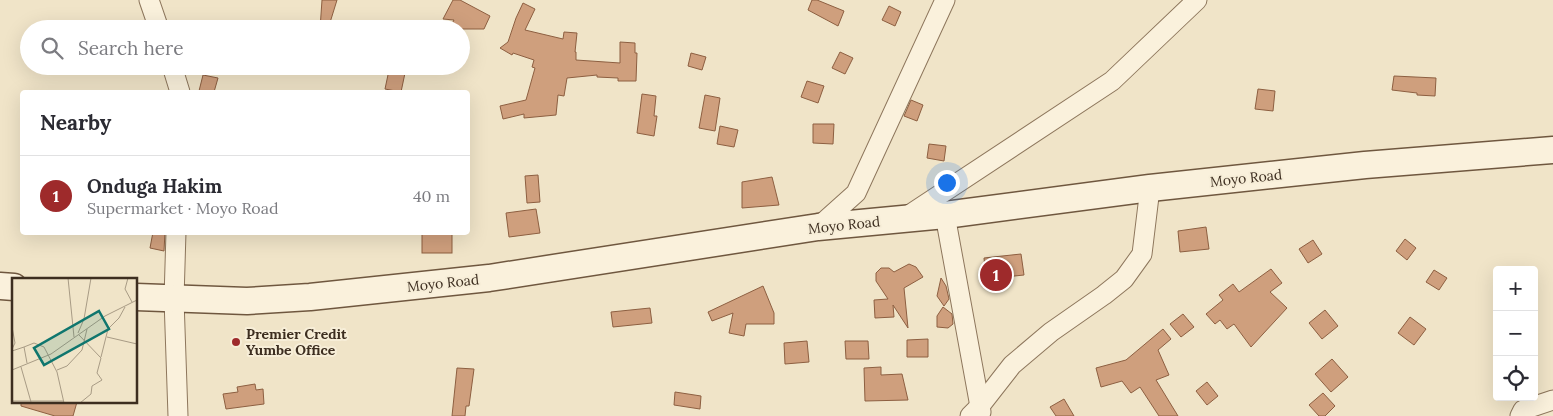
<!DOCTYPE html>
<html lang="en">
<head>
<meta charset="utf-8">
<style>
	body { margin:0; font-family:Lora,serif; background:#f2f2f3; color:#2b2b33 }
	.controls { position:absolute; right:15px; bottom:15px; display:grid; overflow:hidden; border-radius:5px; box-shadow:0 5px 20px #0002 }
	.controls button { width:45px; height:45px; display:grid; place-items:center; padding:0; border:0; border-bottom:1px solid #e1e1e2; background:#fff; color:#2b2b33; font:25px sans-serif }
	.you { position:absolute; left:946px; top:182px; width:18px; height:18px; margin:-12px; border:4px solid #fff; border-radius:50%; background:#1a73e8; box-shadow:0 0 0 8px #1a73e833 }
	.badge { display:grid; place-items:center; width:32px; height:32px; border-radius:50%; background:#9e2a2b; color:#fff; font-size:16px; font-weight:700 }
	.pin { position:absolute; translate:-50% -50%; border:2px solid #fff; box-shadow:0 1px 5px #0006 }
	.list { margin:0; padding:0; list-style:none }
	h2 { display:flex; justify-content:space-between; align-items:center; height:65px; margin:0; padding:0 20px; font-size:21px }
	h2 small { font-size:16px; font-weight:400; color:#7c7c81 }
	.list li { display:grid; grid-template-columns:32px 1fr auto; gap:15px; align-items:center; box-sizing:border-box; height:80px; padding:0 20px; border-top:1px solid #e1e1e2 }
	.list b { display:block; font-size:19px; white-space:nowrap }
	.list p { margin:0; font-size:16px; white-space:nowrap; color:#7c7c81 }
	.list em { font-size:16px; font-style:normal; color:#7c7c81 }
	.icon { flex:none; width:28px; height:28px; fill:none; stroke:currentColor; stroke-width:2; stroke-linecap:round; stroke-linejoin:round }
	.map { position:relative; flex:none; width:1553px; height:416px; overflow:hidden }
	.search { position:absolute; background:#fff; box-shadow:0 5px 20px #0002; left:20px; top:20px; width:450px; height:55px; display:flex; align-items:center; gap:12px; box-sizing:border-box; padding:0 18px; border-radius:28px; color:#7c7c81; font-size:19px }
	.panel { position:absolute; background:#fff; box-shadow:0 5px 20px #0002; left:20px; top:90px; width:450px; height:145px; border-radius:5px }
	.map>svg:first-child { display:block }
	.building { fill:#cf9f7d; stroke:#8d5f41 }
	.lines { fill:none; stroke-linecap:round; stroke-linejoin:round }
	.street-casing { stroke:#8d765c; stroke-width:21 }
	.secondary-casing { stroke:#6f573f; stroke-width:29 }
	.street { stroke:#faf1dc; stroke-width:19 }
	.secondary { stroke:#faf1dc; stroke-width:26 }
	.poi-dot { fill:#9e2a2b; stroke:#f7eed8; stroke-width:2 }
	.labels { text-anchor:middle; dominant-baseline:central; stroke-width:4; stroke-linejoin:round; paint-order:stroke }
	.street-label { font-size:14px; fill:#3d2e20; stroke:#f7eed8 }
	.poi-label { font-size:14px; font-weight:bold; fill:#3d2e20; stroke:#f7eed8; text-anchor:start }
	.inset-road { fill:none; stroke:#a89b85; stroke-width:1 }
	.view { fill:#0f766e; fill-opacity:0.15; stroke:#0f766e; stroke-width:2.5 }
	.inset-edge { fill:none; stroke:#3d2e20; stroke-width:2.5 }
</style>
</head>
<body>
<div class="map">
<svg width="1553" height="416" viewBox="0 0 1553 416">
	<rect width="100%" height="100%" fill="#f0e4c8"/>
	<g class="building">
		<polygon points="322,0 337,0 328,29 320,29"/>
		<polygon points="453,0 460,0 490,16 484,29 449,29 454,20 443,19"/>
		<polygon points="812,0 817,0 844,11 838,26 808,10"/>
		<polygon points="523,3 535,9 525,30 563,39 564,32 577,33 575,52 576,52 576,60 620,63 620,42 635,43 635,53 637,53 636,81 618,81 618,78 597,77 597,75 567,78 564,96 558,95 556,115 524,118 524,114 503,119 500,106 526,100 535,68 532,67 534,60 513,53 512,55 500,48 508,42 516,18"/>
		<polygon points="889,6 901,12 895,26 882,20"/>
		<polygon points="840,52 853,58 845,74 832,68"/>
		<polygon points="691,53 706,57 702,70 688,66"/>
		<polygon points="389,70 405,73 401,92 385,89"/>
		<polygon points="203,75 218,78 214,92 199,91"/>
		<polygon points="1394,76 1436,78 1435,96 1417,95 1417,93 1392,90"/>
		<polygon points="807,81 824,86 818,103 801,97"/>
		<polygon points="1258,89 1275,91 1273,111 1255,109"/>
		<polygon points="642,94 656,96 654,116 657,116 654,136 637,133"/>
		<polygon points="705,95 720,98 715,131 699,128"/>
		<polygon points="911,100 923,105 917,121 904,116"/>
		<polygon points="813,124 834,124 833,144 813,143"/>
		<polygon points="720,126 738,130 734,147 717,144"/>
		<polygon points="929,144 946,146 944,161 927,158"/>
		<polygon points="538,175 540,202 527,203 525,176"/>
		<polygon points="772,177 779,205 742,208 742,182"/>
		<polygon points="536,209 540,233 509,237 506,213"/>
		<polygon points="1206,227 1209,249 1180,252 1178,231"/>
		<polygon points="153,232 165,232 164,251 150,248"/>
		<rect x="422" y="232" width="30" height="21"/>
		<polygon points="1405,239 1416,248 1407,260 1396,251"/>
		<polygon points="1313,240 1322,254 1308,263 1299,249"/>
		<polygon points="1021,254 1024,275 986,279 984,258"/>
		<polygon points="909,264 916,267 923,277 904,288 908,328 893,305 894,317 875,318 874,300 888,299 876,281 876,273 881,268 889,268 894,272"/>
		<polygon points="1271,269 1282,283 1270,292 1287,308 1251,347 1234,324 1227,329 1220,320 1215,324 1206,314 1223,300 1219,295 1233,284 1239,292"/>
		<polygon points="1434,270 1447,278 1439,290 1426,282"/>
		<polygon points="941,278 946,286 949,299 944,306 937,296"/>
		<polygon points="763,286 774,313 774,324 746,324 744,336 729,333 733,313 712,321 708,312"/>
		<polygon points="943,307 952,314 953,324 948,328 937,327 937,316"/>
		<polygon points="650,308 652,323 613,327 611,312"/>
		<polygon points="1325,310 1338,326 1322,339 1309,323"/>
		<polygon points="1183,314 1194,327 1181,337 1170,324"/>
		<polygon points="1410,317 1426,329 1414,345 1398,333"/>
		<polygon points="1163,329 1171,339 1158,350 1169,375 1156,380 1178,416 1159,416 1140,387 1131,393 1122,381 1101,387 1096,368 1126,360"/>
		<polygon points="928,339 928,357 907,357 907,340"/>
		<polygon points="807,341 809,362 785,364 784,343"/>
		<polygon points="845,341 868,341 869,359 846,359"/>
		<polygon points="1332,359 1348,377 1331,392 1315,374"/>
		<polygon points="881,367 881,375 902,374 908,400 865,401 864,368"/>
		<polygon points="457,368 474,369 469,406 466,406 465,416 452,416"/>
		<polygon points="1207,382 1218,396 1207,405 1196,391"/>
		<polygon points="255,384 256,390 263,389 264,404 226,409 223,394 238,392 237,387"/>
		<polygon points="675,392 701,396 700,409 674,405"/>
		<polygon points="1323,393 1335,406 1325,416 1319,416 1309,405"/>
		<polygon points="1064,399 1074,416 1056,416 1050,407"/>
		<polygon points="21,402 77,402 73,416 55,416 21,406"/>
	</g>
	<g class="lines">
		<g class="street-casing">
			<g id="street">
				<polyline points="149,0 159,29"/>
				<polyline points="172,66 180,92"/>
				<polyline points="945,215 981,412"/>
				<polyline points="906,217 1112,81 1197,0"/>
				<polyline points="818,227 856,193 945,0"/>
				<polyline points="176,232 174,299 178,416"/>
				<polyline points="970,416 980,406 1012,365 1051,332 1104,295 1124,279 1142,254 1150,188"/>
				<polyline points="1520,416 1523,410 1553,400"/>
			</g>
		</g>
		<g class="secondary-casing">
			<g id="secondary">
				<polyline points="0,286 14,287"/>
				<polyline points="136,297 247,301 310,297 489,278 818,227 945,215 1150,188 1365,165 1553,150"/>
			</g>
		</g>
		<use href="#street" class="street"/>
		<use href="#secondary" class="secondary"/>
	</g>
	<circle class="poi-dot" cx="236" cy="342" r="5"/>
	<g class="labels">
		<g class="street-label">
			<text transform="translate(1246 178) rotate(-6)">Moyo Road</text>
			<text transform="translate(844 225) rotate(-6)">Moyo Road</text>
			<text transform="translate(443 283) rotate(-6)">Moyo Road</text>
		</g>
		<g class="poi-label">
			<text x="246" y="334">Premier Credit<tspan x="246" dy="16">Yumbe Office</tspan></text>
		</g>
	</g>
	<g transform="translate(12 278)">
		<rect width="125" height="125" fill="#f0e4c8"/>
		<path class="inset-road" d="M56 0 62 59M116 0 113 11 120 24M0 49 3 65 0 71M66 55 72 41 79 0M67 57 89 80 85 95 90 102 80 108 79 116 68 125M95 59 125 66M12 69 22 65 32 69 45 94 52 125M0 73 12 69 15 85M89 79 96 51 107 40 113 29M9 89 19 124M0 92 39 76 93 38 125 22M45 92 55 88 70 72 75 51M0 123H52"/>
		<path class="view" d="M87 33 97 51 32 87 22 70Z"/>
		<rect width="125" height="125" class="inset-edge"/>
	</g>
</svg>
<div class="controls">
<button>+</button>
<button>−</button>
<button><svg class="icon" aria-label="locate" viewBox="0 0 24 24"><circle cx="12" cy="12" r="6"/><path d="M12 2v4M12 18v4M2 12h4M18 12h4"/></svg></button>
</div>
<div class="you"></div>
<div class="pin badge" style="left:996px;top:275px">1</div>
<div class="search"><svg class="icon" aria-label="search" viewBox="0 0 24 24"><circle cx="10" cy="10" r="6"/><path d="M15 15l6 6"/></svg>Search here</div>
<section class="panel">
<h2>Nearby<small></small></h2>
<ul class="list">
<li><span class="badge">1</span><div><b>Onduga Hakim</b><p>Supermarket · Moyo Road</p></div><em>40 m</em></li>
</ul>
</section>
</div>
</body>
</html>
